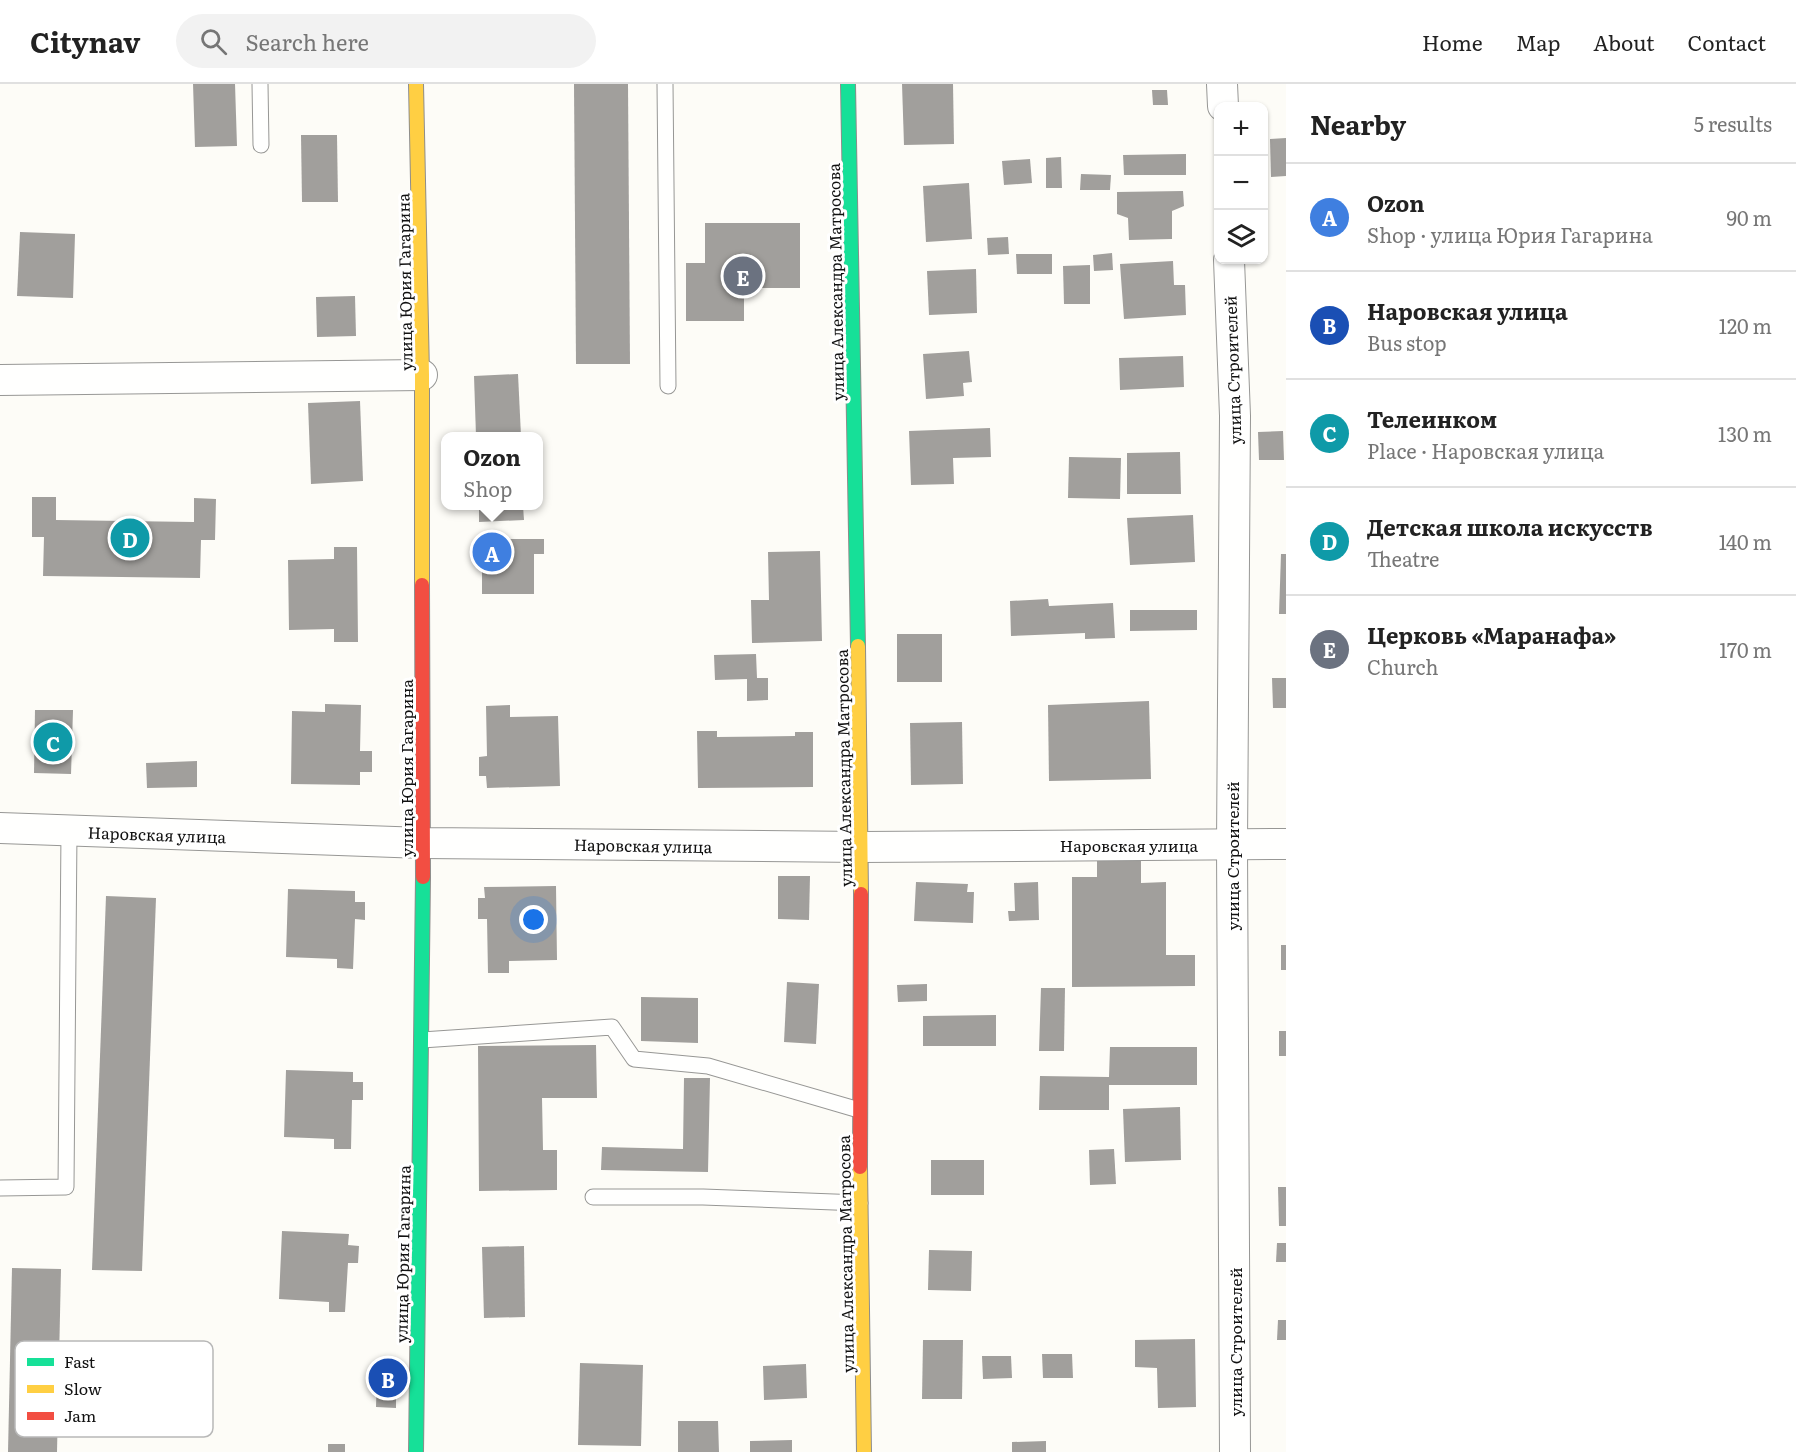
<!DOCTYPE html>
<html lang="en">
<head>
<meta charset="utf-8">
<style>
	body { margin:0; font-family:Literata,serif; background:#f2f2f2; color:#222 }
	.controls { position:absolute; right:18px; top:18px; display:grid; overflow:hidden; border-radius:12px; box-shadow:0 2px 4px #0004 }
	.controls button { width:54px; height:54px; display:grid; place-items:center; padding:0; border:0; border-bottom:2px solid #e0e0e0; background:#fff; color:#222; font:30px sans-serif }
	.you { position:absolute; left:534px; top:836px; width:21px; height:21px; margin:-15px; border:4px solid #fff; border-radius:50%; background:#1a73e8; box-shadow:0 0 0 9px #1a73e833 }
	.badge { display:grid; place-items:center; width:39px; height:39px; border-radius:50%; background:#2563eb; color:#fff; font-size:20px; font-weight:700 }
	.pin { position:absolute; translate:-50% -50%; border:3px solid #fff; box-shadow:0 2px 6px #0006 }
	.popup { position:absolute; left:441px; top:348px; width:102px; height:78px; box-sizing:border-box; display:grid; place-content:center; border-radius:12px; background:#fff; filter:drop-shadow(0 2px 4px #0005); font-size:20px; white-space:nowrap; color:#767676 }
	.popup b { font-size:22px; color:#222 }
	.popup::after { content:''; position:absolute; left:50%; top:100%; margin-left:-12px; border:12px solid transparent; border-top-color:#fff }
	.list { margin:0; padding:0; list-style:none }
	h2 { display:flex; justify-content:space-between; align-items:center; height:78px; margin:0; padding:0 24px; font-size:26px }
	h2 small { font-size:20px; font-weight:400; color:#767676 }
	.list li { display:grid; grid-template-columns:39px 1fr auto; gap:18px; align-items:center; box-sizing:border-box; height:108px; padding:0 24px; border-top:2px solid #e0e0e0 }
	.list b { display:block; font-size:22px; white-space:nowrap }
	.list p { margin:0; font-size:20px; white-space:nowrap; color:#767676 }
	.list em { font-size:20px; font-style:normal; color:#767676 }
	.icon { flex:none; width:33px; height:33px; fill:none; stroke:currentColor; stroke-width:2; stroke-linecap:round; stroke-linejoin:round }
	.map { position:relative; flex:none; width:1286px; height:1368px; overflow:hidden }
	header { display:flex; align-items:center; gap:36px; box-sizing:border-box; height:84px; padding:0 30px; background:#fff; border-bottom:2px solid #e0e0e0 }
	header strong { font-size:28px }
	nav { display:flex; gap:33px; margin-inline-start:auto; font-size:21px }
	.search { width:420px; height:54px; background:#f2f2f2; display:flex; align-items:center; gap:15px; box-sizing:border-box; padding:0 21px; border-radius:33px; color:#767676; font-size:22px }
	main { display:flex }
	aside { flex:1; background:#fff }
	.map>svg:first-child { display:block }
	.building { fill:#a19f9c }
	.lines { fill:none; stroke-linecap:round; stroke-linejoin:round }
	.lane-casing { stroke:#979795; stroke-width:17 }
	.street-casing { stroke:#979795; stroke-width:32 }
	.fast-casing { stroke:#8e8d8b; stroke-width:16 }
	.slow-casing { stroke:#8e8d8b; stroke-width:16 }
	.jam-casing { stroke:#8e8d8b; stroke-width:16 }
	.lane { stroke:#fffffe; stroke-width:15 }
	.street { stroke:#fffffe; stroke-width:30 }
	.fast { stroke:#16e098; stroke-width:14 }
	.slow { stroke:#ffcf43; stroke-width:14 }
	.jam { stroke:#f24e42; stroke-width:14 }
	.labels { text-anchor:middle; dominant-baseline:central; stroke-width:6; stroke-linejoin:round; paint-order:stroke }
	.street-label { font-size:16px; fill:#111; stroke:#fff }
	.key { fill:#fff; stroke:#b8b8b8; stroke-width:1.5 }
	.key-label { font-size:16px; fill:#111 }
</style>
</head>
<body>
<header>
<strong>Citynav</strong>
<div class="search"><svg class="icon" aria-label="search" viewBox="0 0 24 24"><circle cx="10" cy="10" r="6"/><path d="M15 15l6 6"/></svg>Search here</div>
<nav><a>Home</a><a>Map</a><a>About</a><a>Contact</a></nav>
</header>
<main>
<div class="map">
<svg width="1286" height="1368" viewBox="0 0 1286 1368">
	<rect width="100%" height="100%" fill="#fdfcf7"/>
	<g class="building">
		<polygon points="193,0 235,0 237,62 195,63"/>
		<polygon points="574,0 628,0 630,280 576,280"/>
		<polygon points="902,0 953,0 954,60 904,61"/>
		<polygon points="1152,6 1167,6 1168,21 1153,21"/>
		<polygon points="301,51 337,51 338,118 302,118"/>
		<polygon points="1286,54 1286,92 1271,93 1270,55"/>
		<polygon points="1186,70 1186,91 1124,91 1123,71"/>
		<polygon points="1061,73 1062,104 1046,104 1046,74"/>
		<polygon points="1030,75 1032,99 1004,101 1002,77"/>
		<polygon points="1081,90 1111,91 1110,106 1080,106"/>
		<polygon points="969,99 972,155 926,158 923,102"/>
		<polygon points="1183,107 1184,122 1172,127 1172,155 1129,156 1128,134 1117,130 1117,108"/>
		<polygon points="705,139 800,139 800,204 744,204 744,237 686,237 686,179 705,179"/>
		<polygon points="20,148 75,150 73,214 17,212"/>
		<polygon points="1008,153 1009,170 988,171 987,154"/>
		<polygon points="1112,169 1113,186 1094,187 1093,171"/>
		<polygon points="1016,170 1052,170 1052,190 1017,190"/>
		<polygon points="1173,177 1174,201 1185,201 1186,231 1124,235 1120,180"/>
		<polygon points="1090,181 1090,220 1064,220 1063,182"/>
		<polygon points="976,185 977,229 929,231 927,187"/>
		<polygon points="355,212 356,252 317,253 316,213"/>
		<polygon points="969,267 972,298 963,299 964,312 926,315 923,270"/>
		<polygon points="1183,272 1184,303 1120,306 1119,274"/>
		<polygon points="518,290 521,352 476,352 474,292"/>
		<polygon points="360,317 363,397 311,400 308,319"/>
		<polygon points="990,344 991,373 953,374 954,400 911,401 909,347"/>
		<polygon points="1283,347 1284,376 1259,376 1258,348"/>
		<polygon points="1180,368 1181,410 1127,410 1127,369"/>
		<polygon points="1069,373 1121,374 1120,415 1068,414"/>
		<polygon points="32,413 56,413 56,436 194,438 194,414 216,415 215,456 201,456 200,494 43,492 44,453 32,453"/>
		<polygon points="479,422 523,422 524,436 479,438"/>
		<polygon points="1193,431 1195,478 1130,481 1127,434"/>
		<polygon points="482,455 544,455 544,470 534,470 534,510 482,510"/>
		<polygon points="334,463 357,463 358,558 334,558 334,545 289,546 288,476 334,475"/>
		<polygon points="820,467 822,557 752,559 751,516 769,516 768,468"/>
		<polygon points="1281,470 1286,470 1286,530 1279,530"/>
		<polygon points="1048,515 1049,522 1113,519 1115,554 1085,555 1085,549 1011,552 1010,517"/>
		<polygon points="1130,526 1197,526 1197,546 1130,547"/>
		<rect x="897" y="550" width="45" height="48"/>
		<polygon points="756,570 757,594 768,594 768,616 747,617 747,595 715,596 714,571"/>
		<polygon points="1272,594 1286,594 1286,624 1273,624"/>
		<polygon points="1149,617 1151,695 1049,697 1048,621"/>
		<polygon points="325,620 361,621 360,667 372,667 372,688 360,688 360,701 291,700 292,627 325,628"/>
		<polygon points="510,621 510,633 558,632 560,702 487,704 486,692 479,692 479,673 487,672 486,622"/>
		<polygon points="35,626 73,626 71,690 34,689"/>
		<polygon points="962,638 963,700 911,701 910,639"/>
		<polygon points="697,647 717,647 717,653 795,652 795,648 813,648 813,703 698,704"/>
		<polygon points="197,677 197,703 147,704 146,679"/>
		<polygon points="1097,777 1141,777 1141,799 1166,798 1166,871 1195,871 1195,902 1072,903 1072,793 1097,793"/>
		<polygon points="778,792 810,792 809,836 778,835"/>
		<polygon points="916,798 968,800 967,808 974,808 973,839 914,837"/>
		<polygon points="1038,798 1039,836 1009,837 1008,827 1015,827 1014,799"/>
		<polygon points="556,802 557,876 509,877 509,889 488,889 487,835 478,835 478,814 485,814 484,803"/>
		<polygon points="288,805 355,807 355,818 365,818 365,836 355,835 353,885 337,884 337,875 286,873"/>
		<polygon points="106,812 156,814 142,1187 92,1186"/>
		<rect x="1281" y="861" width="5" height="25"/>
		<polygon points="787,898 819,900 816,960 784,958"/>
		<polygon points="927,900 927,917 898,918 897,901"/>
		<polygon points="1041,904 1065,904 1064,967 1039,967"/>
		<polygon points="641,913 698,914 698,959 641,957"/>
		<polygon points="996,931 996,962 923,962 923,932"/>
		<rect x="1279" y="947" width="7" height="25"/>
		<polygon points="596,961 597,1014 542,1014 543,1066 557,1066 557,1106 479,1107 478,962"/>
		<polygon points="1110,963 1197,963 1197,1001 1109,1001 1109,1026 1039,1026 1040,992 1109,993"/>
		<polygon points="286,986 353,988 353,998 363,998 363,1016 352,1016 351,1065 334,1065 334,1055 284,1053"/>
		<polygon points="684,994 710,994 708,1088 601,1086 602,1063 683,1065"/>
		<polygon points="1180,1023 1181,1076 1125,1078 1123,1025"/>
		<polygon points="1114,1065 1116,1100 1090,1101 1089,1066"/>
		<rect x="931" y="1076" width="53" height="35"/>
		<polygon points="1278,1103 1286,1103 1286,1142 1279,1142"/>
		<polygon points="282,1147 349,1150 348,1161 359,1162 358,1179 348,1179 345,1228 329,1228 329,1218 279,1215"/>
		<polygon points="1277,1159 1286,1159 1286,1178 1276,1178"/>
		<polygon points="524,1162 525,1233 484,1234 482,1163"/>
		<polygon points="929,1166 972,1167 971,1207 928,1206"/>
		<polygon points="12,1184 61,1185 57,1368 8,1368"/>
		<polygon points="1278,1236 1286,1236 1286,1256 1277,1256"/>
		<polygon points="1195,1255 1196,1323 1158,1324 1157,1284 1135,1283 1135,1256"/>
		<polygon points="923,1256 963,1256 962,1315 922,1315"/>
		<polygon points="1042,1270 1072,1270 1073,1294 1043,1294"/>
		<polygon points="982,1272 1011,1272 1012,1294 983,1295"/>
		<polygon points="580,1279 643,1281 641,1362 578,1361"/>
		<polygon points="806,1280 807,1314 764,1316 763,1282"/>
		<polygon points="377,1289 396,1289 396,1324 376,1323"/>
		<polygon points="678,1337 718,1337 719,1368 678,1368"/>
		<polygon points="792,1356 792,1368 750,1368 750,1357"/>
		<polygon points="1046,1357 1046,1368 1012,1368 1012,1358"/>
		<rect x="328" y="1360" width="17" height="8"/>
	</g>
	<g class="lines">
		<g class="lane-casing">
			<g id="lane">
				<polyline points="260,0 261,61"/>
				<polyline points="665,0 668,302"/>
				<polyline points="422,956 612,943 634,975 708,982 859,1026"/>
				<polyline points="0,1104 66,1103 69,747"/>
				<polyline points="593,1113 703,1113 860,1119"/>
			</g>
		</g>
		<g class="street-casing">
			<g id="street">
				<polyline points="1222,0 1223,22"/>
				<polyline points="1229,176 1235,332 1232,761 1235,1368"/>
				<polyline points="0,296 422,291"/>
				<polyline points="0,744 423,759 862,763 1286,760"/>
			</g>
		</g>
		<g class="fast-casing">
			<g id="fast">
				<polyline points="848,0 858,562"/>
				<polyline points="416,1368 423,793"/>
			</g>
		</g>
		<g class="slow-casing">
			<g id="slow">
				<polyline points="416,0 422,291 422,501"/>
				<polyline points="858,562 861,810"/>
				<polyline points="860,1083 864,1368"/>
			</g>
		</g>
		<g class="jam-casing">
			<g id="jam">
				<polyline points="422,501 423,793"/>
				<polyline points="860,1083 861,810"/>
			</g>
		</g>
		<use href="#lane" class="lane"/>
		<use href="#street" class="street"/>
		<use href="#fast" class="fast"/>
		<use href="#slow" class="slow"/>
		<use href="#jam" class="jam"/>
	</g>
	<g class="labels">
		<g class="street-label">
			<text transform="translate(404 198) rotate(-91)">улица Юрия Гагарина</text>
			<text transform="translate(835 198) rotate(-91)">улица Александра Матросова</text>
			<text transform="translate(1232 286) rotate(-92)">улица Строителей</text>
			<text transform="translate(406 684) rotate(-90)">улица Юрия Гагарина</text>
			<text transform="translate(843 684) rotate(-91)">улица Александра Матросова</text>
			<text transform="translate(157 750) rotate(2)">Наровская улица</text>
			<text transform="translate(643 761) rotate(1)">Наровская улица</text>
			<text x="1129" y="761">Наровская улица</text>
			<text transform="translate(1232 772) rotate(-90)">улица Строителей</text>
			<text transform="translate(402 1170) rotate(-89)">улица Юрия Гагарина</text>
			<text transform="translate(845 1170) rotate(-91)">улица Александра Матросова</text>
			<text transform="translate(1235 1258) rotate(-90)">улица Строителей</text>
		</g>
	</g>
	<rect x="15" y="1257" width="198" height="96" rx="9" class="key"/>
	<rect x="27" y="1274" width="27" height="8" fill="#16e098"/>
	<rect x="27" y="1301" width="27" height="8" fill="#ffcf43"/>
	<rect x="27" y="1328" width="27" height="8" fill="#f24e42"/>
	<g class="key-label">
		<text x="64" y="1284">Fast</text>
		<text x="64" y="1311">Slow</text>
		<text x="64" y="1338">Jam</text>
	</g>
</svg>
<div class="controls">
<button>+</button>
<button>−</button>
<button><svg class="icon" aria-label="layers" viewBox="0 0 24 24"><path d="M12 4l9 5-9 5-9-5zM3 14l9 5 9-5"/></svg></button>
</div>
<div class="you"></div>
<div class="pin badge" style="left:492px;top:468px;background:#3f7fe0">A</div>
<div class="popup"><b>Ozon</b>Shop</div>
<div class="pin badge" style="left:388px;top:1294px;background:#1a4fb4">B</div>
<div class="pin badge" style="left:53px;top:658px;background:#0f9aa8">C</div>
<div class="pin badge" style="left:130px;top:454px;background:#0f9aa8">D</div>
<div class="pin badge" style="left:743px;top:192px;background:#6b7280">E</div>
</div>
<aside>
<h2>Nearby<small>5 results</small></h2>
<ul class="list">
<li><span class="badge" style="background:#3f7fe0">A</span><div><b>Ozon</b><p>Shop · улица Юрия Гагарина</p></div><em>90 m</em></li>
<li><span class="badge" style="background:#1a4fb4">B</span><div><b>Наровская улица</b><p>Bus stop</p></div><em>120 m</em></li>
<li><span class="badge" style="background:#0f9aa8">C</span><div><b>Телеинком</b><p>Place · Наровская улица</p></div><em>130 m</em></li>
<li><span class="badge" style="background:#0f9aa8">D</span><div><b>Детская школа искусств</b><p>Theatre</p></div><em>140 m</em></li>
<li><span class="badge" style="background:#6b7280">E</span><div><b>Церковь «Маранафа»</b><p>Church</p></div><em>170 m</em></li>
</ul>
</aside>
</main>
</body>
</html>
